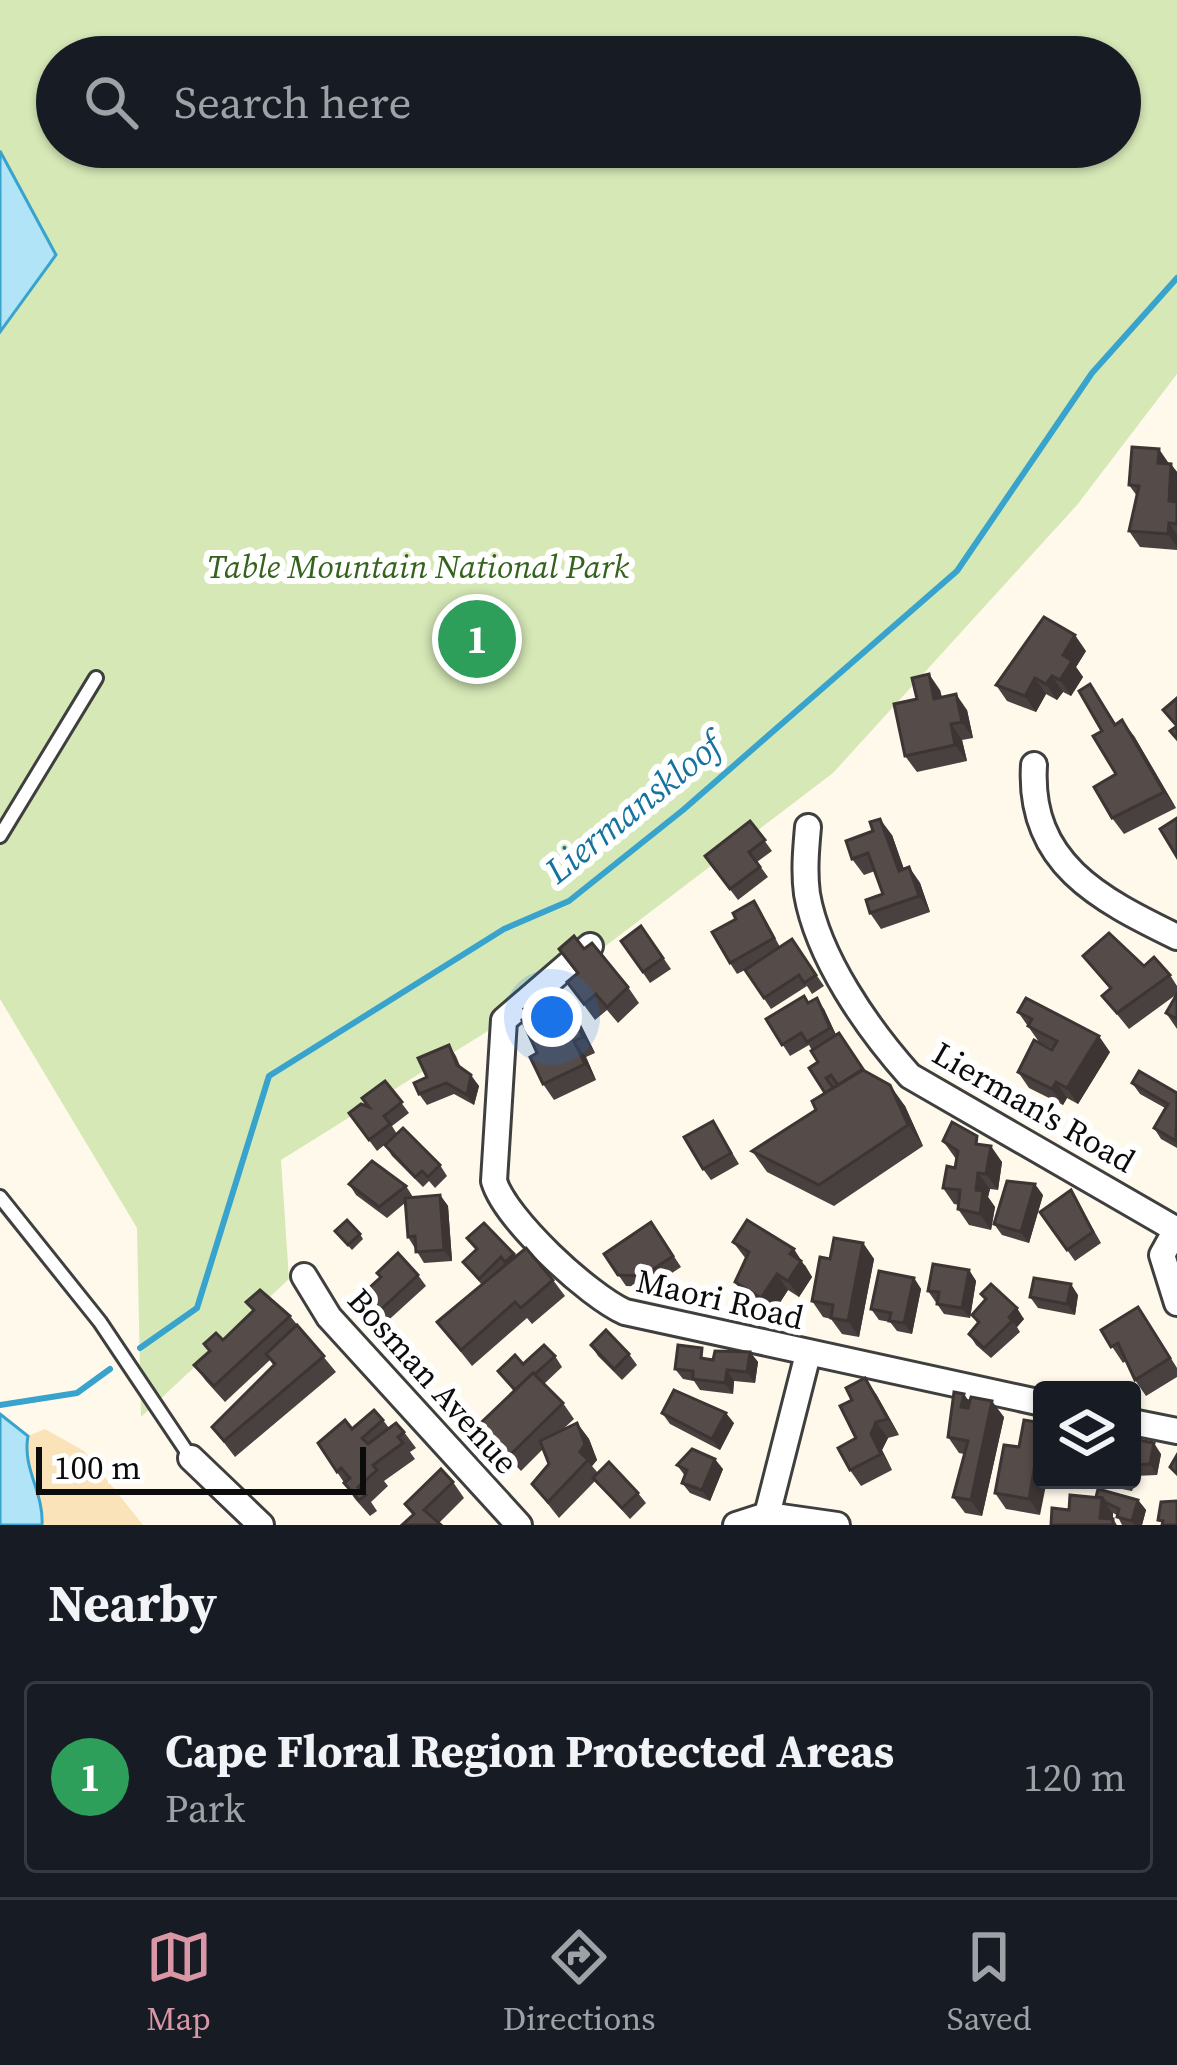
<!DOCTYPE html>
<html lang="en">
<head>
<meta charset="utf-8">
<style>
	body { margin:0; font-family:"Source Serif 4",serif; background:#20242c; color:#f1f3f6 }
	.controls { position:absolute; right:36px; bottom:36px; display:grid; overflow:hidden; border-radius:12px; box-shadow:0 3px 9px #0004 }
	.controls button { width:108px; height:108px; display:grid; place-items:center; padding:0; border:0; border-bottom:3px solid #363941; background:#171b24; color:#f1f3f6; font:60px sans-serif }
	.scale { position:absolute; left:36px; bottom:30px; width:330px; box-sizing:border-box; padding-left:12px; border:6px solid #0c0c0c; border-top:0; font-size:33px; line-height:42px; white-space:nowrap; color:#0c0c0c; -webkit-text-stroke:9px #fff; paint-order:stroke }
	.you { position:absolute; left:552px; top:1017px; width:42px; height:42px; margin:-30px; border:9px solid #fff; border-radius:50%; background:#1a73e8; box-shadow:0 0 0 18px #1a73e833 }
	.badge { display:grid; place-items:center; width:78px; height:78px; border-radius:50%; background:#d996a4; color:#fff; font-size:39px; font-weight:700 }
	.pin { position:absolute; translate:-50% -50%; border:6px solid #fff; box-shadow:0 3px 12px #0006 }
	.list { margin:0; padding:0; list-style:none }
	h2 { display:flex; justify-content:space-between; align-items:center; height:156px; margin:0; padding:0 48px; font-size:51px }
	h2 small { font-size:39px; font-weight:400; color:#9ea1a6 }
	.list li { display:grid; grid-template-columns:78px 1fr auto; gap:36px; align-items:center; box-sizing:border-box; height:192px; margin:0 24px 24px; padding:0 24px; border:3px solid #363941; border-radius:12px }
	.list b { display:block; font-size:45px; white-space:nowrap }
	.list p { margin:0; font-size:39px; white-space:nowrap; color:#9ea1a6 }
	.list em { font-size:39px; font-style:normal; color:#9ea1a6 }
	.icon { flex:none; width:66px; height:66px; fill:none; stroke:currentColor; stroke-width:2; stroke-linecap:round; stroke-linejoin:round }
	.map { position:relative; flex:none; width:1177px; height:1525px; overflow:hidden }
	.search { position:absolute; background:#171b24; box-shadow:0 3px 9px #0004; left:36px; right:36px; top:36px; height:132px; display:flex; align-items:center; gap:30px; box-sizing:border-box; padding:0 42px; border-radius:66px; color:#9ea1a6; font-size:45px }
	.sheet { height:372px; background:#171b24 }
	nav { display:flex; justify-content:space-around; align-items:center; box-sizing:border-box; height:168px; border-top:3px solid #363941; background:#171b24; font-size:33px; color:#9ea1a6 }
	nav a { display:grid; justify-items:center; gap:6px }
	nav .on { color:#d996a4 }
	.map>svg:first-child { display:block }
	.green { fill:#d6e8b6; fill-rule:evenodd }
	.sand { fill:#fae3b8 }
	.water { fill:#b1e4f6; stroke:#38a3cc; stroke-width:3 }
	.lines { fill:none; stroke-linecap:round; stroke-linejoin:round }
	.stream { stroke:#38a3cc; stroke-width:6 }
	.service-casing { stroke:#3f3f3f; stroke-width:18 }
	.minor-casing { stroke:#3f3f3f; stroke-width:30 }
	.service { stroke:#fff; stroke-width:12 }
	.minor { stroke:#fff; stroke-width:24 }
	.wall { fill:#49413f }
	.shaded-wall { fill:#3c3533 }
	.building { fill:#554c49; stroke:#3c3533; stroke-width:3 }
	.labels { text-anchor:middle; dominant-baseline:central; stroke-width:12; stroke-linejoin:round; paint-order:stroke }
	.park-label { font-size:33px; font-style:italic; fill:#34631d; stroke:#fff }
	.street-label { font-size:33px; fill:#0c0c0c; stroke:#fff }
	.water-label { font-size:36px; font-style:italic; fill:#17739d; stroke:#fff }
</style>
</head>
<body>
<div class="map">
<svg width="1177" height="1525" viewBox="0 0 1177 1525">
	<rect width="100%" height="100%" fill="#fff9eb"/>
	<path class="green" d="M0 0H1177V374L1077 505 833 773 520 1011 281 1160 289 1279 141 1417 137 1228 0 999V332L56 255 0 151ZM57 57H1120V147H57Z"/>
	<path class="sand" d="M45 1429 84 1451 143 1525H42C44 1492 22 1469 28 1436Z"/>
	<g class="water">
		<polygon points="0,151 56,255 0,332"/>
		<path d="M0 1414 28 1436C22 1469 44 1492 42 1525H0Z"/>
	</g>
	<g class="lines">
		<g class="stream">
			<polyline points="140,1348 197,1308 269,1076 504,929 569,901 683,810 957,571 1092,373 1177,278"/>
			<polyline points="0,1405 77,1393 110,1369"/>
		</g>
		<g class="service-casing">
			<g id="service">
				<polyline points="0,836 96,678"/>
				<polyline points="0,1197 100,1322 191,1458"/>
			</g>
		</g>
		<g class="minor-casing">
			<g id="minor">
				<path d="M1034 765C1028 863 1099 899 1177 937"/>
				<path d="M808 827C806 849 804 872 807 894 818 958 868 1029 910 1076L1175 1229"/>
				<path d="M590 946 504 1020 494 1181C505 1219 589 1296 625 1312L1042 1403"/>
				<polyline points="1177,1228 1162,1255 1177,1303"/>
				<polyline points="304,1276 329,1317 519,1525"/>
				<polyline points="1132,1422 1177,1431"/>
				<polyline points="191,1458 261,1525"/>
				<polyline points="767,1515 808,1354"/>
				<polyline points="736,1525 767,1515 837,1525"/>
			</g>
		</g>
		<use href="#service" class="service"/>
		<use href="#minor" class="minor"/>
	</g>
	<g class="wall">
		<polygon points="1170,464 1177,472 1177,550 1140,547 1129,531 1137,496 1129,485"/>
		<polygon points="1086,651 1076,667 1083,677 1071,696 1063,692 1057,700 1046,694 1036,712 1007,701 996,685"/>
		<polygon points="1090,684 1116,724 1134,736 1176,808 1124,834 1112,818 1116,774"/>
		<polygon points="940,690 942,697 967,710 973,738 962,740 967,761 917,772 905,756 917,699"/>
		<polygon points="750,821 772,851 757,862 768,877 738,900 705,856"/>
		<polygon points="873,831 892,835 904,869 909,867 920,883 930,912 881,929 870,913 883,894 875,871 864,875 852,859"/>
		<polygon points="761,912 780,947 792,939 824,986 812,994 807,986 771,1009 745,970 737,974 730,963"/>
		<polygon points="641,926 671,969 650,983 621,941"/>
		<polygon points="559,949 584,949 628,987 639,1003 618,1023 607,1010 595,1020 567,982 577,974"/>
		<polygon points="1083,956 1144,966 1170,975 1177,986 1177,1029 1166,1013 1177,994 1129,1029 1102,996 1110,989"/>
		<polygon points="809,1003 824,1009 836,1035 864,1070 905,1106 923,1146 834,1206 767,1172 752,1151 816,1110 825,1093 818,1062 809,1045 790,1056 766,1019"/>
		<polygon points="549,1006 576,1015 595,1053 586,1057 596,1080 554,1100 543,1084 537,1053"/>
		<polygon points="1018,1012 1110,1052 1078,1104 1067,1098 1063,1105 1029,1088 1018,1072 1053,1049 1039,1042"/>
		<polygon points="449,1045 456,1056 461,1068 479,1086 474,1105 454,1094 427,1105 419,1094 427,1077"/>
		<polygon points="385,1081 409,1113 392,1126 397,1134 440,1165 447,1176 435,1188 429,1181 423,1187 392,1156 385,1145 388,1142 377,1151 349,1113 369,1107"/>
		<polygon points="1132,1083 1177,1093 1177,1148 1161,1139 1154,1128 1165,1108 1140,1094"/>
		<polygon points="713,1121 739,1164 711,1180 703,1169"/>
		<polygon points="943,1141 983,1145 1002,1162 998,1190 990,1189 988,1197 995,1207 991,1230 969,1225 958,1209 959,1205 954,1204 943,1188 955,1168 956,1159"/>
		<polygon points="349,1184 406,1186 413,1197 440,1195 448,1206 452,1261 424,1263 408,1237 405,1203 387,1218 356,1195"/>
		<polygon points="1071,1190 1101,1243 1075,1261 1040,1212"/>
		<polygon points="1043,1195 1029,1243 1002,1235 994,1224"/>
		<polygon points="651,1222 681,1267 651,1287 626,1286 604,1254"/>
		<polygon points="484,1223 516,1256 553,1280 565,1296 532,1324 527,1318 472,1366 437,1322 482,1285 463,1262 476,1250 467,1238"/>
		<polygon points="335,1231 360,1234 363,1239 352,1250"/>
		<polygon points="733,1242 805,1265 812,1277 799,1297 788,1290 772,1315 746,1298 735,1282 746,1259"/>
		<polygon points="863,1243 874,1259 859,1337 842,1334 831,1319 823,1317 812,1301 830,1259"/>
		<polygon points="969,1270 976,1281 970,1318 944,1314 928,1291"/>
		<polygon points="418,1275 426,1286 382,1326 358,1298"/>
		<polygon points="914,1278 921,1289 912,1334 897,1331 890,1322 879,1320 871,1309"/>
		<polygon points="981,1294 1024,1319 1017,1327 1020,1332 991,1358 976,1345 969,1334 978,1324 972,1315 986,1300"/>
		<polygon points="1078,1295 1075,1315 1038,1308 1030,1297"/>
		<polygon points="246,1302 290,1316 336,1372 235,1457 212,1427 274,1366 270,1360 225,1402 206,1381 194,1365 209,1351 204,1344 223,1340 253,1311"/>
		<polygon points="1149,1323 1177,1368 1177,1377 1146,1396 1135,1380 1126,1361 1123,1363 1101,1330"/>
		<polygon points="591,1345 629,1354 637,1365 622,1380 598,1356"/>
		<polygon points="750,1352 758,1362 755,1383 734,1381 733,1394 700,1390 694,1381 683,1379 675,1369 710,1359"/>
		<polygon points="555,1356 562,1367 544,1384 563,1403 574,1419 562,1430 577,1423 589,1439 597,1460 592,1466 598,1473 638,1493 646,1503 630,1519 595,1481 559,1518 532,1484 549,1464 543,1449 521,1471 506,1455 491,1469 477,1455 465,1438 514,1391 498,1371"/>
		<polygon points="876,1394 899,1435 888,1438 882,1450 892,1470 861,1486 850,1470 856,1438"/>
		<polygon points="970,1402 1004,1417 982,1516 965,1513 953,1497 964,1454 959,1453 948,1437"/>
		<polygon points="662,1413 734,1423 720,1450 670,1424"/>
		<polygon points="383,1420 389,1428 404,1432 416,1448 410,1452 415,1459 384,1481 388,1486 371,1502 377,1511 370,1516 355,1499 337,1472 352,1429"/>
		<polygon points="1004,1445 1040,1515 1006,1509 995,1493"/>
		<polygon points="1132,1447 1161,1454 1157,1475 1135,1476 1132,1491 1092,1483 1090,1480 1132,1480"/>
		<polygon points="677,1465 723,1469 710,1501 690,1493 682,1483 685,1476"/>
		<polygon points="453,1482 464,1498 439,1523 413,1515 405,1504"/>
		<polygon points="1070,1495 1138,1500 1146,1510 1142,1525 1122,1525 1117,1515 1113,1513 1113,1519 1117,1525 1051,1525 1069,1510"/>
	</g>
	<g class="shaded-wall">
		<polygon points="1159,449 1170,465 1158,463"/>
		<polygon points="1171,464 1177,472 1177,513 1169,501"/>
		<polygon points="1169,523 1177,535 1177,547 1168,534"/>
		<polygon points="1075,635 1086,651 1076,667 1083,677 1071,696 1060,680 1063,655"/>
		<polygon points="929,674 940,690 945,715 934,699"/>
		<polygon points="1052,676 1063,692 1057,700 1046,684"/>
		<polygon points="1035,678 1046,694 1036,712 1025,696"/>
		<polygon points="956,694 967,710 973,738 962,722"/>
		<polygon points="1122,720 1134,736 1176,808 1164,792"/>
		<polygon points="951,724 962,740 967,761 955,745"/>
		<polygon points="880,819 892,835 910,887 899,871"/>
		<polygon points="909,867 920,883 930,912 919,896"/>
		<polygon points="817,998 824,1009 838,1039 830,1028"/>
		<polygon points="565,999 576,1015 595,1053 583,1037"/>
		<polygon points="1099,1036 1110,1052 1078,1104 1067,1088"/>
		<polygon points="574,1041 586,1057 596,1080 585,1064"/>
		<polygon points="471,1075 479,1086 474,1105 467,1095"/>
		<polygon points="1056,1082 1067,1098 1063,1105 1052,1089"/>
		<polygon points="890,1085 905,1106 923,1146 908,1125"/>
		<polygon points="991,1146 1002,1162 998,1190 986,1174"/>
		<polygon points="978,1173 990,1189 988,1197 995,1207 991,1230 980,1214 976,1190"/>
		<polygon points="1035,1184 1043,1195 1029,1243 1021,1232"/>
		<polygon points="440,1195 448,1206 452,1261 444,1250"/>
		<polygon points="863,1243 874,1259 859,1337 848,1321"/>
		<polygon points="794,1249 812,1277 799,1297 788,1281 790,1254"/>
		<polygon points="969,1270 976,1281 970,1318 962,1308"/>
		<polygon points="777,1274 788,1290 772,1315 761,1298"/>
		<polygon points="914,1278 921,1289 912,1334 904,1323"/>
		<polygon points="1071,1284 1078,1295 1075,1315 1067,1304"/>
		<polygon points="1017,1308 1024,1319 1017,1327 1009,1317"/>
		<polygon points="750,1352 758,1362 755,1383 747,1372"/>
		<polygon points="727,1370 734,1381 733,1394 725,1383"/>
		<polygon points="865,1378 876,1394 899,1435 888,1419"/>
		<polygon points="964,1394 975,1410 961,1407"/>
		<polygon points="992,1401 1004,1417 982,1516 971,1500"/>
		<polygon points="726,1413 734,1423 720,1450 712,1439"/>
		<polygon points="876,1422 888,1438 882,1450 892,1470 871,1434"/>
		<polygon points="577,1423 589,1439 597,1460 592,1466 580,1452"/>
		<polygon points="1042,1432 1042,1480 1047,1480 1040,1515 1029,1499"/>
		<polygon points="1154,1443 1161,1454 1157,1475 1150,1464"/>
		<polygon points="715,1459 723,1469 710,1501 702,1490"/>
		<polygon points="1132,1472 1135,1476 1132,1491 1124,1480 1132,1480"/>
		<polygon points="1102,1498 1113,1514 1112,1525 1100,1518"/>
		<polygon points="1138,1500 1146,1510 1142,1525 1135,1525 1132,1521"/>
	</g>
	<g class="building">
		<polygon points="1132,447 1159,449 1158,463 1171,464 1169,501 1177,502 1177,524 1169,523 1168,534 1129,531 1139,486 1129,485"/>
		<polygon points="1044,617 1075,635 1063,655 1072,661 1060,680 1052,676 1046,684 1035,678 1025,696 996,685"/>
		<polygon points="929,674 934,699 956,694 962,722 951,724 955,745 905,756 894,704 917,699 912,678"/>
		<polygon points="1090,684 1115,725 1122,720 1164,792 1112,818 1094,787 1116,774 1093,736 1102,731 1079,691"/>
		<polygon points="1177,698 1177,726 1163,710"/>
		<polygon points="1177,726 1177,739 1170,731"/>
		<polygon points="1177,818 1177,857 1160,829"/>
		<polygon points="880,819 899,871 909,867 919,896 870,913 866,900 883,894 868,853 852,859 846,841 873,831 870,822"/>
		<polygon points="750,821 765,840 749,852 760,867 730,889 705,856"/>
		<polygon points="754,901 774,938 730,963 712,932 736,919 733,913"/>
		<polygon points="641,926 663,958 643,972 621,941"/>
		<polygon points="1109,933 1144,966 1154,957 1170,975 1117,1013 1102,996 1111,988 1083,956"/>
		<polygon points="574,936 584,949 592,943 628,987 607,1007 596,994 584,1004 567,982 578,973 559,949"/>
		<polygon points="792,939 816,975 804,983 799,975 764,998 745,970"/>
		<polygon points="1177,994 1177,1019 1166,1013"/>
		<polygon points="804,996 808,1003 817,998 830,1028 807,1042 801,1033 782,1045 766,1019"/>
		<polygon points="1026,998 1099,1036 1067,1088 1056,1082 1052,1089 1018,1072 1034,1040 1052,1050 1057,1041 1028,1026 1032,1019 1018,1012"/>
		<polygon points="565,999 583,1037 574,1041 585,1064 543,1084 530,1057 537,1053 522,1020 528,1017 524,1009 545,1000 548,1006"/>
		<polygon points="839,1033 863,1069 838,1085 831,1075 826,1078 833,1088 825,1093 809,1068 818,1062 811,1051"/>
		<polygon points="449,1045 457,1065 471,1075 467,1095 446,1083 419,1094 414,1083 427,1077 418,1058"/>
		<polygon points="863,1070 890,1085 908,1125 819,1185 752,1151 816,1110 812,1101"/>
		<polygon points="1139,1071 1177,1093 1176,1141 1154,1128 1168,1104 1132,1083"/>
		<polygon points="385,1081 402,1102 384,1116 390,1124 369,1140 349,1113 361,1104 369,1107 362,1098"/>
		<polygon points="713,1121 731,1153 703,1169 684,1137"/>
		<polygon points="952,1122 977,1136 976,1144 991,1146 986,1174 978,1173 976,1190 983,1191 980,1214 958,1209 960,1190 943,1188 947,1166 955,1168 958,1151 943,1141"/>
		<polygon points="403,1128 440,1165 428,1177 422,1171 415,1177 385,1145"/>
		<polygon points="372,1161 406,1186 379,1207 349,1184"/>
		<polygon points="1007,1181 1035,1184 1021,1232 994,1224"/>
		<polygon points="1071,1190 1093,1232 1067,1250 1040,1212"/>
		<polygon points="440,1195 444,1250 416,1252 415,1236 408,1237 405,1198"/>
		<polygon points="347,1220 360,1234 348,1245 335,1231"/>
		<polygon points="747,1220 794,1249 790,1254 801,1261 788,1281 777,1274 761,1298 735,1282 749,1252 733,1242"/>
		<polygon points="651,1222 673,1256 643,1276 618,1275 604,1254"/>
		<polygon points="484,1223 514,1254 505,1262 501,1257 479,1279 463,1262 477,1249 467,1238"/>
		<polygon points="834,1238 863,1243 848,1321 831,1318 833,1305 812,1301 820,1257 830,1259"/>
		<polygon points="526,1248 553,1280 521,1308 515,1302 461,1350 437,1322"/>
		<polygon points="398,1253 418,1275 375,1315 358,1298 381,1277 377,1273"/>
		<polygon points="933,1264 969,1270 962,1308 937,1304 939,1292 928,1291"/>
		<polygon points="879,1271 914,1278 904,1323 889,1321 891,1313 871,1309"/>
		<polygon points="1034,1278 1071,1284 1067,1304 1030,1297"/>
		<polygon points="991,1284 1017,1308 1009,1317 1012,1321 984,1348 969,1334 979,1322 972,1315 986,1299 981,1294"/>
		<polygon points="260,1290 290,1316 214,1386 194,1365 210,1351 204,1344 216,1333 223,1340 254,1310 246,1302"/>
		<polygon points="1138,1307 1170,1358 1135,1380 1118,1343 1111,1347 1101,1330"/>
		<polygon points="297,1325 324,1356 224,1441 212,1427 275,1364 266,1354"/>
		<polygon points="606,1330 629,1354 614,1369 591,1345"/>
		<polygon points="544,1345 555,1356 535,1374 533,1373 515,1390 498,1371 515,1355 523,1364"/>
		<polygon points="678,1345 702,1348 701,1358 713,1360 715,1351 750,1352 747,1372 727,1370 725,1383 693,1379 693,1371 675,1369"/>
		<polygon points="533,1373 563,1403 510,1455 494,1439 480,1453 465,1438"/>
		<polygon points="865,1378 888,1419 876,1422 871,1434 881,1454 850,1470 838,1448 856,1438 840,1406 852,1400 846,1388"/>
		<polygon points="674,1390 726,1413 712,1439 662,1413"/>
		<polygon points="954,1392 964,1394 961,1407 968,1408 971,1397 992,1401 971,1500 953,1497 968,1441 948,1437"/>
		<polygon points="374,1410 383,1420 362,1438 368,1444 396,1423 404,1432 398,1437 403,1443 373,1465 377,1470 358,1487 366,1495 359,1500 344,1483 350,1478 341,1468 337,1472 318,1443 345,1420 352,1429"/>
		<polygon points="1024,1420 1042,1423 1029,1499 995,1493 1004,1445 1019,1447"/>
		<polygon points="577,1423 585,1444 580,1452 588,1460 548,1502 532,1484 549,1464 540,1441"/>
		<polygon points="1134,1439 1154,1443 1150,1464 1132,1465"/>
		<polygon points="692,1449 715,1459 702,1490 682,1483 687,1470 677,1465"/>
		<polygon points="1177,1455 1177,1474 1170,1467"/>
		<polygon points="609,1462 638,1493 622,1508 593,1478"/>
		<polygon points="441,1469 453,1482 424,1510 441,1525 402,1525 414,1514 405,1504"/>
		<polygon points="1098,1489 1138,1500 1132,1521 1117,1517 1119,1509 1105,1502 1102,1498 1096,1497"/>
		<polygon points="1070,1495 1102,1498 1100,1518 1113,1519 1113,1525 1051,1525 1052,1508 1069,1510"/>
		<polygon points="1177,1501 1177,1525 1162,1525 1163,1521 1158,1520 1161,1502"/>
	</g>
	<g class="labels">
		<g class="park-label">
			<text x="418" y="566">Table Mountain National Park</text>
		</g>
		<g class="street-label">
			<text transform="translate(1034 1107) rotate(30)">Lierman's Road</text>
			<text transform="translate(720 1299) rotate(13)">Maori Road</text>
			<text transform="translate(433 1381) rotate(48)">Bosman Avenue</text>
		</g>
		<g class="water-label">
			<text transform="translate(633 808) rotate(-39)">Liermanskloof</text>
		</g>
	</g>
</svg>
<div class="controls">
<button><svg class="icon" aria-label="layers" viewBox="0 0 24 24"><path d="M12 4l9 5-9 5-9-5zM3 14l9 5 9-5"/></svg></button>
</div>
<div class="scale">100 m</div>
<div class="you"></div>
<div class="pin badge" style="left:477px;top:639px;background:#2e9e5b">1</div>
<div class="search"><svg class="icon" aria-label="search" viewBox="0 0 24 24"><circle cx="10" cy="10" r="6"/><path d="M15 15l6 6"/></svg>Search here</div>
</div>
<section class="sheet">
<h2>Nearby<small></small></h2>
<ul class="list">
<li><span class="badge" style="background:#2e9e5b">1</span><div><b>Cape Floral Region Protected Areas</b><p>Park</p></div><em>120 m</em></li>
</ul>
</section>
<nav>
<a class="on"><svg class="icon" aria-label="map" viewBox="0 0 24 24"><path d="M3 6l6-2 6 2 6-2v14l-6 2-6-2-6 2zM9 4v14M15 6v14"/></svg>Map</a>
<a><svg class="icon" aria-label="directions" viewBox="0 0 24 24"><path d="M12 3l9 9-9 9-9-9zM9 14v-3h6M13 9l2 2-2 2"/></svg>Directions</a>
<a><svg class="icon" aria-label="saved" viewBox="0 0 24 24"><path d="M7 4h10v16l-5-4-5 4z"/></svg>Saved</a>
</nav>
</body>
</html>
